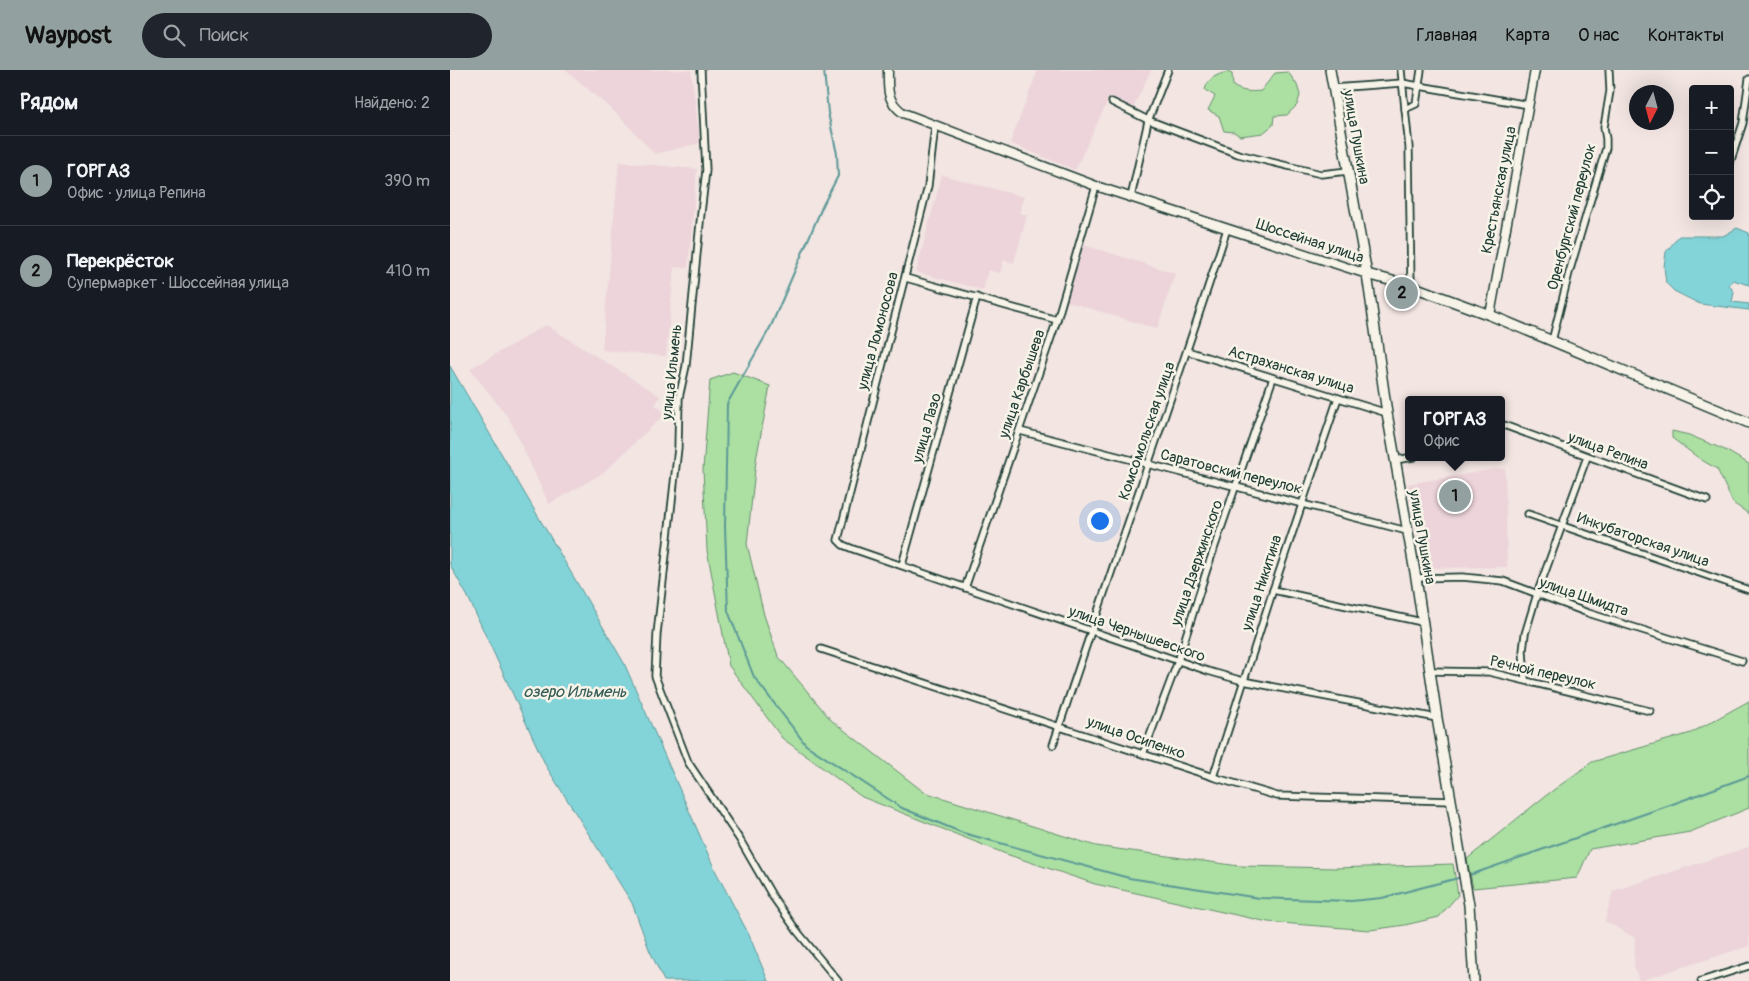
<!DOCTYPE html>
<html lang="ru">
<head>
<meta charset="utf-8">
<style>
	body { margin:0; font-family:Pangolin,sans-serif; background:#20242c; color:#f1f3f6 }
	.controls { position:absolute; right:15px; top:15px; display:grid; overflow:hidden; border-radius:5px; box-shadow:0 5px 20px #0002 }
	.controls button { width:45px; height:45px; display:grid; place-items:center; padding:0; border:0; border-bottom:1px solid #363941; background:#171b24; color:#f1f3f6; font:25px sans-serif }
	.compass { position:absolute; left:1179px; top:15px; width:45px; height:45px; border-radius:50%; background:#171b24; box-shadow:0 5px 20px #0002; rotate:186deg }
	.you { position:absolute; left:649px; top:450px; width:18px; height:18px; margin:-12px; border:4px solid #fff; border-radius:50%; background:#1a73e8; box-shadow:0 0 0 8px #1a73e833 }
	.badge { display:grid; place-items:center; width:32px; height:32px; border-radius:50%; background:#92a19f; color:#111; font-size:16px; font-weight:700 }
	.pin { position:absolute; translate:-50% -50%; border:2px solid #fff; box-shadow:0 1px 5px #0006 }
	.popup { position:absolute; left:955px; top:326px; width:100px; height:65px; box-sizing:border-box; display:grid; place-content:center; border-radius:5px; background:#171b24; filter:drop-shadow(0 1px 4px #0005); font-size:16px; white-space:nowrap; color:#9ea1a6 }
	.popup b { font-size:19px; color:#f1f3f6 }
	.popup::after { content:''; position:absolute; left:50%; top:100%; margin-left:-10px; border:10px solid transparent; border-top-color:#171b24 }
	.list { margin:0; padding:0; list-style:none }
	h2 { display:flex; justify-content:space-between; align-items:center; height:65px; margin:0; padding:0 20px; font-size:21px }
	h2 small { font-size:16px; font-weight:400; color:#9ea1a6 }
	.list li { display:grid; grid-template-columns:32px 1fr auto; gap:15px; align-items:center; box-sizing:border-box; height:90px; padding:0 20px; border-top:1px solid #363941 }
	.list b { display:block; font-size:19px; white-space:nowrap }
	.list p { margin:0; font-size:16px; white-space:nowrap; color:#9ea1a6 }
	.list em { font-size:16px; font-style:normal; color:#9ea1a6 }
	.icon { flex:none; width:28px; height:28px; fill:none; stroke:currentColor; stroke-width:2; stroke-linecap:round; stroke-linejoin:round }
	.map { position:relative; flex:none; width:1299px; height:911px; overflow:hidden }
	header { display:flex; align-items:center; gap:30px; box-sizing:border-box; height:70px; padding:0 25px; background:#92a19f; color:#111 }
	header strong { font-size:24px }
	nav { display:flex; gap:28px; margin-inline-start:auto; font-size:18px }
	.search { width:350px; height:45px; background:#20242c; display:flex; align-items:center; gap:12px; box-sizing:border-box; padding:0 18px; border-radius:28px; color:#9ea1a6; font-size:19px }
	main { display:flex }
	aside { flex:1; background:#171b24 }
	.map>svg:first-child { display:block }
	.built { fill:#ecd4da }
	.green { fill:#abe0a2; stroke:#658e6b }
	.water { fill:#83d4d9; stroke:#5b9897 }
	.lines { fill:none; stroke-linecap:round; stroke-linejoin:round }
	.stream { stroke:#5b9897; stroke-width:2 }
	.minor-casing { stroke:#1f3d34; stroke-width:9 }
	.tertiary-casing { stroke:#1f3d34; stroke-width:11 }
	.secondary-casing { stroke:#1f3d34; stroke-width:12 }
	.minor { stroke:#f7f3e8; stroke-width:5.5 }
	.tertiary { stroke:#f7f3e8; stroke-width:8 }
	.secondary { stroke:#f7f3e8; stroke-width:9 }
	.labels { text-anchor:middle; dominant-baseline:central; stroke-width:5; stroke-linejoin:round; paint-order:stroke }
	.street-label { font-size:15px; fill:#1f3d34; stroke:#f7f3e8 }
	.water-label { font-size:16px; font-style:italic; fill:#335b55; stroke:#f7f3e8 }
</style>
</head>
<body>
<header>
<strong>Waypost</strong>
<div class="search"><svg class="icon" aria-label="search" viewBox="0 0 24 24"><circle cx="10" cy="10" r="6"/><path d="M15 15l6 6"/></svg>Поиск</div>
<nav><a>Главная</a><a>Карта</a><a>О нас</a><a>Контакты</a></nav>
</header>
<main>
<aside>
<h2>Рядом<small>Найдено: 2</small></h2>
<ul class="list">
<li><span class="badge">1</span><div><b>ГОРГАЗ</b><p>Офис · улица Репина</p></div><em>390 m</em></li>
<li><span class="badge">2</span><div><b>Перекрёсток</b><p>Супермаркет · Шоссейная улица</p></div><em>410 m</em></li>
</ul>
</aside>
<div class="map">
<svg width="1299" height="911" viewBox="0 0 1299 911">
	<rect width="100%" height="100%" fill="#f2e5e2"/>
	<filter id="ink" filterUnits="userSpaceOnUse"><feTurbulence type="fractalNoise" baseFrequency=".02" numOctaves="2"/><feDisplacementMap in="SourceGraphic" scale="10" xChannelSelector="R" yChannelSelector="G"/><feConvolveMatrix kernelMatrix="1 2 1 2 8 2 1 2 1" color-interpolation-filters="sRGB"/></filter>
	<g filter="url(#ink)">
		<g class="built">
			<polygon points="116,0 241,0 250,73 205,84 167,44"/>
			<polygon points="588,0 701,0 683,38 660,26 625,100 560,73"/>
			<polygon points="169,92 247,99 238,198 224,197 216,286 152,280"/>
			<polygon points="492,105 574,127 570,143 577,145 564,193 554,190 550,203 538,200 533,220 466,202"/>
			<polygon points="634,175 725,203 707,259 616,231"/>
			<polygon points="96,255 210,326 205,335 216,343 153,403 99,434 60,350 20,299"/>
			<polygon points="1046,399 1055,399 1057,497 972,498 958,414"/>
			<polygon points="1299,777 1299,876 1189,911 1184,895 1185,868 1155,851 1163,821"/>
		</g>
		<g class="green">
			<path d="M777 2 782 4 783 16C792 22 801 22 811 21L825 3 838 2 847 15 850 25 847 35 837 45 824 46 823 55 813 63 790 66 784 62 774 61 769 46 758 40 765 26 755 20C758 8 766 5 777 2Z"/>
			<polygon points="283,302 320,316 306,390 297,474 314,545 328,586 381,650 474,722 646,776 789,796 886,798 1003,794 1008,825 989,847 955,855 920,860 818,852 645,814 556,784 412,727 332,668 279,596 257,480 253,399 260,310"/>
			<polygon points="1222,361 1239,365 1275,380 1299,394 1299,444 1283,433 1267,399 1250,389 1222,368"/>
			<polygon points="1299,631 1299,738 1240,762 1140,779 1127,808 1023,818 1017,789 1094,727 1142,692 1241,663"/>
		</g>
		<g class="water">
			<polygon points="1287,158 1299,163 1299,215 1283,210 1279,215 1284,222 1282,232 1299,234 1299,240 1250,234 1224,221 1216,213 1214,197 1216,182 1229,166 1273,166"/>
			<polygon points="0,296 174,593 265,800 299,865 318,911 214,911 199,879 182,833 96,696 18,527 0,495"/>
		</g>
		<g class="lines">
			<g class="stream">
				<polyline points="374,0 378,43 387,84 388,106 373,135 321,256 277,334 275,457 278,541 304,607 356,675 452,738 513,763 679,808 809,828 901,831 932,828 1012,807"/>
				<polyline points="1017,806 1220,735 1299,706"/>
			</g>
			<g class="minor-casing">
				<g id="minor">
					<polyline points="251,0 256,100 251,143 236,296 229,328 228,378 207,564 205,606 238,692 290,770 323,827 347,861 388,911"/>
					<polyline points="951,0 959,77 961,216"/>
					<polyline points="883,18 952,13 1079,35"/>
					<polyline points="662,32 698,50 788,84 871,104 898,101"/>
					<polyline points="955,39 966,34 971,0"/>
					<polyline points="485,56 478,116 388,470 393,475 403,479 758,601 793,611 987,648"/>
					<polyline points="1280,93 1293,53 1299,9"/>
					<polyline points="681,127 698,51 718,0"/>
					<polyline points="456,208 607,250"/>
					<polyline points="1102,271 1119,203 1156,78 1156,69 1154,57 1160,21 1159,0"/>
					<polyline points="737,281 937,343"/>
					<polyline points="1051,354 1257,430"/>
					<polyline points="570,361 957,461"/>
					<polyline points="945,390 964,387"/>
					<polyline points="1078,444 1299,520"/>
					<polyline points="452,495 527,227"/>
					<polyline points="966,508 1012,507 1053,511 1138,543 1292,591"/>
					<polyline points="515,518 607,250 646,116"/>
					<polyline points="823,520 972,552"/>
					<polyline points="371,579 763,707 827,726 1002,731"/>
					<polyline points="980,601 1039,602 1200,641"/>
					<polyline points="1075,609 1073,581 1075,564 1087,524 1137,387"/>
					<path d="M603 675C660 502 721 332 777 159"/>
					<polyline points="693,684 728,591 757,499 823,308"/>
					<polyline points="763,707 823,520 888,328"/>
					<polyline points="1251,911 1299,896"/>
				</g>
			</g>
			<g class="tertiary-casing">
				<g id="tertiary">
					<path d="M438 0C438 20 436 30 453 43L646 116 917 204"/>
					<polyline points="1040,245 1085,0"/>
				</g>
			</g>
			<g class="secondary-casing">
				<g id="secondary">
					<polyline points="880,0 917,204 937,343 966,508 987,648 1019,835 1024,911"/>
					<polyline points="917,204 961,216 1040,245 1299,353"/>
				</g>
			</g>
			<use href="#minor" class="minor"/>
			<use href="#tertiary" class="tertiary"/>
			<use href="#secondary" class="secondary"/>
		</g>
	</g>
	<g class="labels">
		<g class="street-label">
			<text transform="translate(906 67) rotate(80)">улица Пушкина</text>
			<text transform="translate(1049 120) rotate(-79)">Крестьянская улица</text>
			<text transform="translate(1122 147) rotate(-75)">Оренбургский переулок</text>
			<text transform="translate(860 171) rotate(18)">Шоссейная улица</text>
			<text transform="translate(428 261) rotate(-75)">улица Ломоносова</text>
			<text transform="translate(841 300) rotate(17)">Астраханская улица</text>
			<text transform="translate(222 302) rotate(-84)">улица Ильмень</text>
			<text transform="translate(572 314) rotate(-71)">улица Карбышева</text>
			<text transform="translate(477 358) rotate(-74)">улица Лазо</text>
			<text transform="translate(697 361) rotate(-71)">Комсомольская улица</text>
			<text transform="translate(1158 381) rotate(20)">улица Репина</text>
			<text transform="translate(781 402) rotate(14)">Саратовский переулок</text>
			<text transform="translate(972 467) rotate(80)">улица Пушкина</text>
			<text transform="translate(1193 470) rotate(19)">Инкубаторская улица</text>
			<text transform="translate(747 493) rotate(-71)">улица Дзержинского</text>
			<text transform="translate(812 513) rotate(-72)">улица Никитина</text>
			<text transform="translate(1134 527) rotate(19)">улица Шмидта</text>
			<text transform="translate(687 564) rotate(19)">улица Чернышевского</text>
			<text transform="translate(1093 603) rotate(13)">Речной переулок</text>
			<text transform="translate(686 668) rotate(19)">улица Осипенко</text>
		</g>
		<g class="water-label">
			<text x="125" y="622">озеро Ильмень</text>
		</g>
	</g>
</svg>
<div class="controls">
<button>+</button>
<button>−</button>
<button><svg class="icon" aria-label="locate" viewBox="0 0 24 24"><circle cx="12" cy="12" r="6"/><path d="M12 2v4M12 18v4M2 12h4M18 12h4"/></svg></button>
</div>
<svg class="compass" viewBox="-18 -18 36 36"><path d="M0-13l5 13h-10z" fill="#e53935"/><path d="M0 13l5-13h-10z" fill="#9ea1a6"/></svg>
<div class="you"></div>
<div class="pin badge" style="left:1005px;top:426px">1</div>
<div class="popup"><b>ГОРГАЗ</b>Офис</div>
<div class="pin badge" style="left:952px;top:223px">2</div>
</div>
</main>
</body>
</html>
